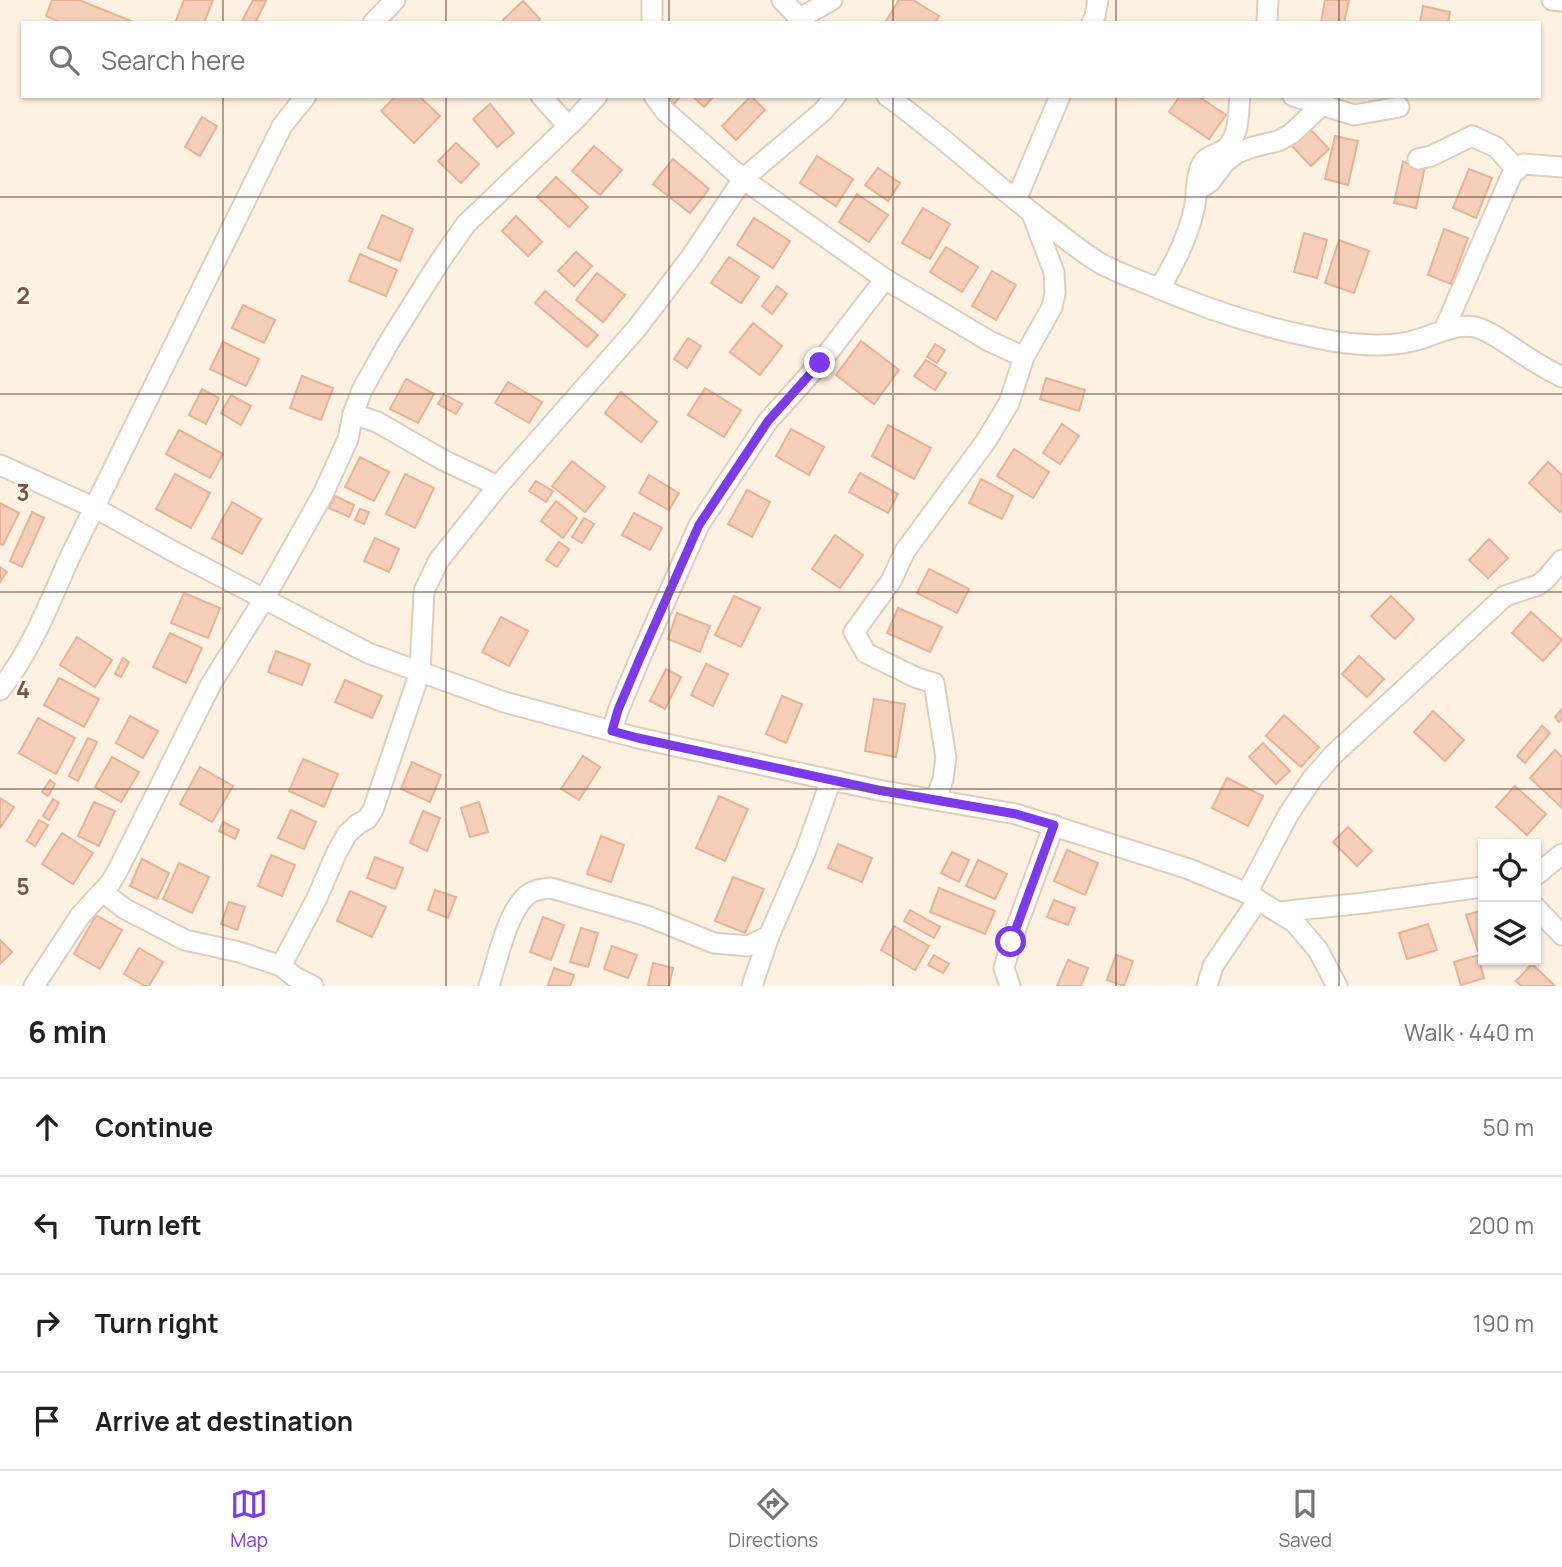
<!DOCTYPE html>
<html lang="en">
<head>
<meta charset="utf-8">
<style>
	body { margin:0; font-family:Manrope,sans-serif; background:#f2f2f2; color:#202124 }
	.controls { position:absolute; right:21px; bottom:21px; display:grid; overflow:hidden; border-radius:0px; box-shadow:0 2px 5px #0004 }
	.controls button { width:63px; height:63px; display:grid; place-items:center; padding:0; border:0; border-bottom:2px solid #e0e0e0; background:#fff; color:#202124; font:35px sans-serif }
	.stop { position:absolute; width:21px; height:21px; margin:-16px; border:5px solid #7c3aed; border-radius:50%; background:#fff }
	.stop.end { background:#7c3aed; border-color:#fff; box-shadow:0 2px 7px #0008 }
	.list { margin:0; padding:0; list-style:none }
	h2 { display:flex; justify-content:space-between; align-items:center; height:91px; margin:0; padding:0 28px; font-size:30px }
	h2 small { font-size:23px; font-weight:400; color:#757577 }
	.list li { display:grid; grid-template-columns:46px 1fr auto; gap:21px; align-items:center; box-sizing:border-box; height:98px; padding:0 28px; border-top:2px solid #e0e0e0 }
	.list b { display:block; font-size:26px; white-space:nowrap }
	.list em { font-size:23px; font-style:normal; color:#757577 }
	.icon { flex:none; width:38px; height:38px; fill:none; stroke:currentColor; stroke-width:2; stroke-linecap:round; stroke-linejoin:round }
	.map { position:relative; flex:none; width:1562px; height:986px; overflow:hidden }
	.search { position:absolute; background:#fff; box-shadow:0 2px 5px #0004; left:21px; right:21px; top:21px; height:77px; display:flex; align-items:center; gap:18px; box-sizing:border-box; padding:0 24px; border-radius:0px; color:#757577; font-size:26px }
	.sheet { height:483px; background:#fff }
	nav { display:flex; justify-content:space-around; align-items:center; box-sizing:border-box; height:98px; border-top:2px solid #e0e0e0; background:#fff; font-size:19px; color:#757577 }
	nav a { display:grid; justify-items:center; gap:4px }
	nav .on { color:#7c3aed }
	.map>svg:first-child { display:block }
	.building { fill:#f4ceb8; stroke:#e7b398; stroke-width:2 }
	.lines { fill:none; stroke-linecap:round; stroke-linejoin:round }
	.minor-casing { stroke:#e2cdbd; stroke-width:23 }
	.minor { stroke:#fff; stroke-width:19 }
	.route { stroke:#7c3aed; stroke-width:9 }
	.grid { fill:none; stroke:#755647; stroke-width:2; stroke-opacity:0.55 }
	.grid-label { font-size:23px; text-anchor:middle; font-weight:bold; fill:#755647; stroke:#fff5e8; stroke-width:6; stroke-linejoin:round; paint-order:stroke }
</style>
</head>
<body>
<div class="map">
<svg width="1562" height="986" viewBox="0 0 1562 986">
	<rect width="100%" height="100%" fill="#fdf1e1"/>
	<g class="building">
		<polygon points="52,0 79,0 136,23 62,23 46,16"/>
		<polygon points="184,0 213,0 204,23 175,23"/>
		<polygon points="253,0 266,1 255,23 241,23"/>
		<polygon points="899,0 913,0 939,16 935,23 890,23 886,21"/>
		<polygon points="1325,0 1349,0 1344,23 1321,23"/>
		<polygon points="523,1 540,19 536,23 505,23 503,20"/>
		<polygon points="1423,6 1450,12 1448,23 1420,23"/>
		<polygon points="396,96 419,96 440,116 414,143 381,111"/>
		<polygon points="669,96 679,96 680,97 671,107 664,101"/>
		<polygon points="692,96 714,96 704,107"/>
		<polygon points="751,96 765,110 736,140 722,126"/>
		<polygon points="1180,96 1198,96 1226,115 1209,139 1169,112"/>
		<polygon points="490,104 514,133 497,147 473,119"/>
		<polygon points="202,117 217,126 200,156 185,147"/>
		<polygon points="1309,128 1329,149 1311,166 1291,145"/>
		<polygon points="1335,136 1358,141 1348,185 1325,179"/>
		<polygon points="456,143 479,164 461,183 438,161"/>
		<polygon points="594,146 622,170 600,195 572,171"/>
		<polygon points="817,156 853,179 836,206 800,183"/>
		<polygon points="673,159 709,189 690,213 653,184"/>
		<polygon points="1403,162 1425,167 1416,208 1394,203"/>
		<polygon points="878,168 900,183 888,201 865,185"/>
		<polygon points="1469,169 1492,178 1476,218 1453,208"/>
		<polygon points="556,177 588,207 569,227 537,197"/>
		<polygon points="857,194 888,215 869,242 839,222"/>
		<polygon points="923,208 950,224 930,259 902,243"/>
		<polygon points="382,215 413,229 400,261 368,248"/>
		<polygon points="516,216 542,242 528,256 502,231"/>
		<polygon points="754,218 790,241 773,268 737,245"/>
		<polygon points="1444,229 1468,238 1451,284 1428,275"/>
		<polygon points="1304,233 1327,240 1317,278 1294,272"/>
		<polygon points="1339,240 1369,251 1354,293 1325,283"/>
		<polygon points="946,247 978,267 962,292 930,272"/>
		<polygon points="576,252 592,266 574,286 558,271"/>
		<polygon points="360,254 397,270 386,296 349,281"/>
		<polygon points="729,257 759,277 741,303 711,283"/>
		<polygon points="992,271 1016,285 996,320 972,306"/>
		<polygon points="597,273 625,295 603,322 576,300"/>
		<polygon points="777,286 787,294 772,314 762,306"/>
		<polygon points="545,291 598,335 587,347 535,303"/>
		<polygon points="243,305 275,320 264,343 232,328"/>
		<polygon points="753,323 782,346 760,375 730,352"/>
		<polygon points="688,338 701,346 687,368 674,359"/>
		<polygon points="861,341 899,370 874,404 836,375"/>
		<polygon points="223,342 259,359 246,386 210,369"/>
		<polygon points="935,344 945,350 937,363 927,357"/>
		<polygon points="926,360 946,373 935,390 914,376"/>
		<polygon points="302,376 333,388 321,420 290,408"/>
		<polygon points="1046,378 1085,390 1079,411 1040,399"/>
		<polygon points="406,379 434,394 418,423 390,409"/>
		<polygon points="508,382 542,402 529,423 495,403"/>
		<polygon points="705,388 741,410 724,437 688,415"/>
		<polygon points="202,389 219,398 206,424 189,415"/>
		<polygon points="621,392 657,422 641,442 605,413"/>
		<polygon points="444,394 462,404 456,414 438,404"/>
		<polygon points="231,395 251,406 241,425 221,413"/>
		<polygon points="1062,424 1079,436 1060,464 1043,453"/>
		<polygon points="888,425 931,448 914,479 872,456"/>
		<polygon points="791,429 824,447 809,475 776,456"/>
		<polygon points="179,430 223,454 210,478 166,454"/>
		<polygon points="1014,449 1049,472 1033,498 997,476"/>
		<polygon points="360,457 389,472 374,501 345,487"/>
		<polygon points="572,461 605,487 585,512 552,486"/>
		<polygon points="1548,462 1562,475 1562,510 1560,512 1529,483"/>
		<polygon points="860,473 898,494 888,513 849,492"/>
		<polygon points="175,474 210,493 191,528 156,509"/>
		<polygon points="405,474 434,488 415,528 386,514"/>
		<polygon points="649,475 679,493 669,510 639,493"/>
		<polygon points="981,479 1013,496 1002,519 969,503"/>
		<polygon points="536,481 553,491 546,502 529,491"/>
		<polygon points="747,490 770,502 752,537 728,524"/>
		<polygon points="335,496 354,505 349,517 329,508"/>
		<polygon points="556,501 577,518 563,538 541,521"/>
		<polygon points="232,502 261,519 242,554 212,538"/>
		<polygon points="0,503 19,513 3,545 0,544"/>
		<polygon points="360,509 369,512 364,524 355,520"/>
		<polygon points="32,512 44,518 22,567 10,561"/>
		<polygon points="634,513 662,528 650,550 622,535"/>
		<polygon points="584,518 594,524 582,543 572,537"/>
		<polygon points="835,535 863,555 840,588 812,569"/>
		<polygon points="375,538 399,549 389,572 364,561"/>
		<polygon points="1489,539 1508,558 1488,578 1469,560"/>
		<polygon points="559,542 569,549 557,567 546,560"/>
		<polygon points="0,567 7,572 0,582"/>
		<polygon points="929,569 969,589 957,613 917,593"/>
		<polygon points="184,593 220,608 208,638 171,623"/>
		<polygon points="734,596 760,608 741,647 715,635"/>
		<polygon points="1391,596 1414,619 1395,639 1371,616"/>
		<polygon points="898,608 942,627 930,652 887,633"/>
		<polygon points="1531,612 1562,640 1543,661 1512,633"/>
		<polygon points="677,613 710,626 700,652 668,639"/>
		<polygon points="501,617 528,631 509,666 482,652"/>
		<polygon points="170,633 202,648 186,683 153,667"/>
		<polygon points="77,637 112,660 95,687 60,665"/>
		<polygon points="276,651 310,664 302,685 268,672"/>
		<polygon points="1359,656 1384,679 1367,697 1342,674"/>
		<polygon points="123,658 129,662 121,677 115,674"/>
		<polygon points="706,664 728,674 713,706 691,695"/>
		<polygon points="666,669 681,677 665,709 650,701"/>
		<polygon points="59,678 99,699 84,727 44,705"/>
		<polygon points="345,680 382,696 372,718 335,702"/>
		<polygon points="782,696 802,704 786,743 766,734"/>
		<polygon points="874,699 905,704 896,757 865,751"/>
		<polygon points="1562,709 1562,719 1559,722 1555,717"/>
		<polygon points="1433,711 1464,740 1445,761 1414,732"/>
		<polygon points="1284,715 1319,747 1301,767 1266,736"/>
		<polygon points="130,716 158,731 143,758 116,743"/>
		<polygon points="38,718 75,738 56,774 19,753"/>
		<polygon points="1542,726 1550,733 1525,763 1517,756"/>
		<polygon points="88,738 97,742 78,781 69,776"/>
		<polygon points="1263,743 1290,771 1276,784 1249,757"/>
		<polygon points="1555,750 1562,757 1562,808 1530,778"/>
		<polygon points="583,756 600,767 579,800 561,789"/>
		<polygon points="112,757 139,772 121,802 95,787"/>
		<polygon points="303,759 338,774 324,807 289,791"/>
		<polygon points="412,762 441,775 430,802 401,789"/>
		<polygon points="200,767 233,786 212,822 180,804"/>
		<polygon points="1227,778 1263,796 1248,826 1212,808"/>
		<polygon points="50,780 55,784 48,796 42,792"/>
		<polygon points="1515,786 1546,814 1527,835 1496,807"/>
		<polygon points="719,796 748,809 725,861 696,848"/>
		<polygon points="0,798 14,807 0,828"/>
		<polygon points="53,799 59,803 49,820 43,816"/>
		<polygon points="94,802 115,811 99,846 78,836"/>
		<polygon points="479,802 488,832 470,837 461,808"/>
		<polygon points="291,810 316,822 304,849 278,838"/>
		<polygon points="423,811 440,818 427,851 410,843"/>
		<polygon points="39,820 48,825 35,846 27,841"/>
		<polygon points="223,822 239,830 235,839 219,831"/>
		<polygon points="1348,827 1372,851 1357,866 1333,842"/>
		<polygon points="62,833 93,853 73,884 42,864"/>
		<polygon points="601,836 624,845 611,882 587,874"/>
		<polygon points="838,844 872,858 862,882 828,868"/>
		<polygon points="1067,850 1098,863 1085,895 1054,881"/>
		<polygon points="952,852 969,860 959,882 941,873"/>
		<polygon points="271,855 295,865 282,896 258,886"/>
		<polygon points="375,857 403,868 395,889 367,878"/>
		<polygon points="142,859 169,873 157,899 130,886"/>
		<polygon points="978,860 1007,874 995,899 966,886"/>
		<polygon points="179,863 209,877 192,913 163,899"/>
		<polygon points="733,877 764,889 745,933 715,921"/>
		<polygon points="939,888 995,911 985,934 930,912"/>
		<polygon points="435,890 456,897 448,918 428,910"/>
		<polygon points="350,891 386,907 372,937 337,921"/>
		<polygon points="1054,900 1075,908 1068,925 1047,917"/>
		<polygon points="229,902 245,907 237,930 221,924"/>
		<polygon points="910,910 940,927 934,938 904,921"/>
		<polygon points="1483,910 1483,949 1478,951 1466,915"/>
		<polygon points="96,915 122,930 100,969 74,954"/>
		<polygon points="543,917 564,925 551,960 530,952"/>
		<polygon points="1428,924 1437,950 1407,959 1399,933"/>
		<polygon points="894,926 929,946 915,970 881,950"/>
		<polygon points="581,928 598,933 588,967 570,962"/>
		<polygon points="0,940 12,952 0,964"/>
		<polygon points="612,946 637,955 628,978 604,969"/>
		<polygon points="139,948 163,962 149,986 145,986 124,974"/>
		<polygon points="934,955 949,964 943,973 928,965"/>
		<polygon points="1116,955 1133,961 1124,986 1107,980"/>
		<polygon points="1478,955 1484,978 1461,985 1454,962"/>
		<polygon points="1068,960 1088,968 1081,986 1057,986"/>
		<polygon points="653,963 673,968 669,986 648,986"/>
		<polygon points="1532,964 1555,986 1521,986 1516,981"/>
		<polygon points="554,968 574,975 570,986 548,985"/>
	</g>
	<g class="lines">
		<g class="minor-casing">
			<g id="minor">
				<polyline points="652,0 652,23"/>
				<polyline points="782,0 804,23"/>
				<polyline points="1552,0 1562,1"/>
				<polyline points="800,18 832,0"/>
				<polyline points="373,23 395,0"/>
				<polyline points="1092,23 1095,16 1098,0"/>
				<polyline points="1267,23 1268,0"/>
				<polyline points="541,96 568,126"/>
				<polyline points="654,96 665,111 743,179 885,279 989,341 1024,357"/>
				<path d="M887 96C943 136 993 184 1048 225 1065 238 1081 252 1100 263 1116 272 1135 279 1153 286 1201 307 1252 324 1303 335 1337 343 1374 349 1408 342 1431 338 1451 323 1475 327 1488 330 1501 340 1512 347 1528 358 1544 368 1562 377"/>
				<polyline points="1293,96 1354,115 1399,107"/>
				<polyline points="1418,159 1431,156 1472,136 1496,147 1517,170"/>
				<polyline points="1196,191 1210,182 1225,162 1237,153 1253,147 1278,141 1291,134 1321,106"/>
				<polyline points="1016,200 1060,96"/>
				<path d="M1159 289C1175 263 1190 234 1195 204 1197 194 1196 182 1199 172 1203 154 1215 157 1226 148 1240 136 1238 112 1240 96"/>
				<polyline points="1444,330 1512,174 1523,164 1562,167"/>
				<polyline points="353,414 377,422 443,460 498,486"/>
				<polyline points="0,465 95,508 178,554 368,653 504,702 638,738 878,790 1016,814 1189,869 1247,893 1295,923 1318,950 1337,986"/>
				<path d="M0 690C31 651 49 604 69 559L282 126 306 96"/>
				<polyline points="612,731 618,711 640,658 699,525 768,421 820,363 885,279"/>
				<polyline points="936,800 943,779 946,758 934,683 917,678 866,653 854,632 891,581 905,551 986,441 1009,403 1024,357 1052,307 1055,293 1054,272 1032,214"/>
				<polyline points="1536,875 1562,854"/>
				<polyline points="103,892 125,909 185,940 239,952 281,966 295,977 313,986"/>
				<polyline points="1247,893 1288,815 1312,779 1333,755 1505,596 1538,585 1546,579 1562,560"/>
				<polyline points="1536,908 1562,935"/>
				<polyline points="1279,912 1364,903 1483,887"/>
				<polyline points="281,966 317,898 336,854 347,834 358,824 367,819 373,810 420,672 424,591 439,560 498,486 637,328 691,257 743,179 822,112 836,96"/>
				<polyline points="34,986 80,916 111,882 119,868 211,684 264,599 323,494 348,439 353,414 362,390 389,342 440,261 466,224 576,119 597,96"/>
				<path d="M489 986C497 961 508 908 529 894 536 889 543 889 551 888L647 916 714 943 748 946 769 936 805 853 831 780"/>
				<polyline points="752,986 769,936"/>
				<polyline points="1010,986 1004,968 1011,942 1054,825"/>
				<polyline points="1207,986 1213,966 1258,900"/>
			</g>
		</g>
		<use href="#minor" class="minor"/>
	</g>
	<g class="lines">
		<polyline class="route" points="820,363 768,421 699,525 640,658 618,710 612,731 638,738 878,790 1016,814 1054,825 1011,942"/>
	</g>
	<path class="grid" d="M223 0V23M446 0V23M669 0V23M893 0V23M1116 0V23M1339 0V23M223 96V986M446 96V986M669 96V986M893 96V986M1116 96V986M1339 96V986M0 197H1562M0 394H1562M0 592H1562M0 789H1562"/>
	<g class="grid-label">
		<text x="23" y="304">2</text>
		<text x="23" y="501">3</text>
		<text x="23" y="698">4</text>
		<text x="23" y="895">5</text>
	</g>
</svg>
<div class="controls">
<button><svg class="icon" aria-label="locate" viewBox="0 0 24 24"><circle cx="12" cy="12" r="6"/><path d="M12 2v4M12 18v4M2 12h4M18 12h4"/></svg></button>
<button><svg class="icon" aria-label="layers" viewBox="0 0 24 24"><path d="M12 4l9 5-9 5-9-5zM3 14l9 5 9-5"/></svg></button>
</div>
<div class="stop" style="left:1011px;top:942px"></div>
<div class="stop end" style="left:820px;top:363px"></div>
<div class="search"><svg class="icon" aria-label="search" viewBox="0 0 24 24"><circle cx="10" cy="10" r="6"/><path d="M15 15l6 6"/></svg>Search here</div>
</div>
<section class="sheet">
<h2>6 min<small>Walk · 440 m</small></h2>
<ul class="list">
<li><svg class="icon" aria-label="ahead" viewBox="0 0 24 24"><path d="M12 20V5M6 11l6-6 6 6"/></svg><div><b>Continue</b></div><em>50 m</em></li>
<li><svg class="icon" aria-label="left" viewBox="0 0 24 24"><path d="M17 20v-9H6M10 6l-5 5 5 5"/></svg><div><b>Turn left</b></div><em>200 m</em></li>
<li><svg class="icon" aria-label="right" viewBox="0 0 24 24"><path d="M7 20v-9h11M14 6l5 5-5 5"/></svg><div><b>Turn right</b></div><em>190 m</em></li>
<li><svg class="icon" aria-label="arrive" viewBox="0 0 24 24"><path d="M6 21V4h12l-3 4 3 4H6"/></svg><div><b>Arrive at destination</b></div></li>
</ul>
</section>
<nav>
<a class="on"><svg class="icon" aria-label="map" viewBox="0 0 24 24"><path d="M3 6l6-2 6 2 6-2v14l-6 2-6-2-6 2zM9 4v14M15 6v14"/></svg>Map</a>
<a><svg class="icon" aria-label="directions" viewBox="0 0 24 24"><path d="M12 3l9 9-9 9-9-9zM9 14v-3h6M13 9l2 2-2 2"/></svg>Directions</a>
<a><svg class="icon" aria-label="saved" viewBox="0 0 24 24"><path d="M7 4h10v16l-5-4-5 4z"/></svg>Saved</a>
</nav>
</body>
</html>
